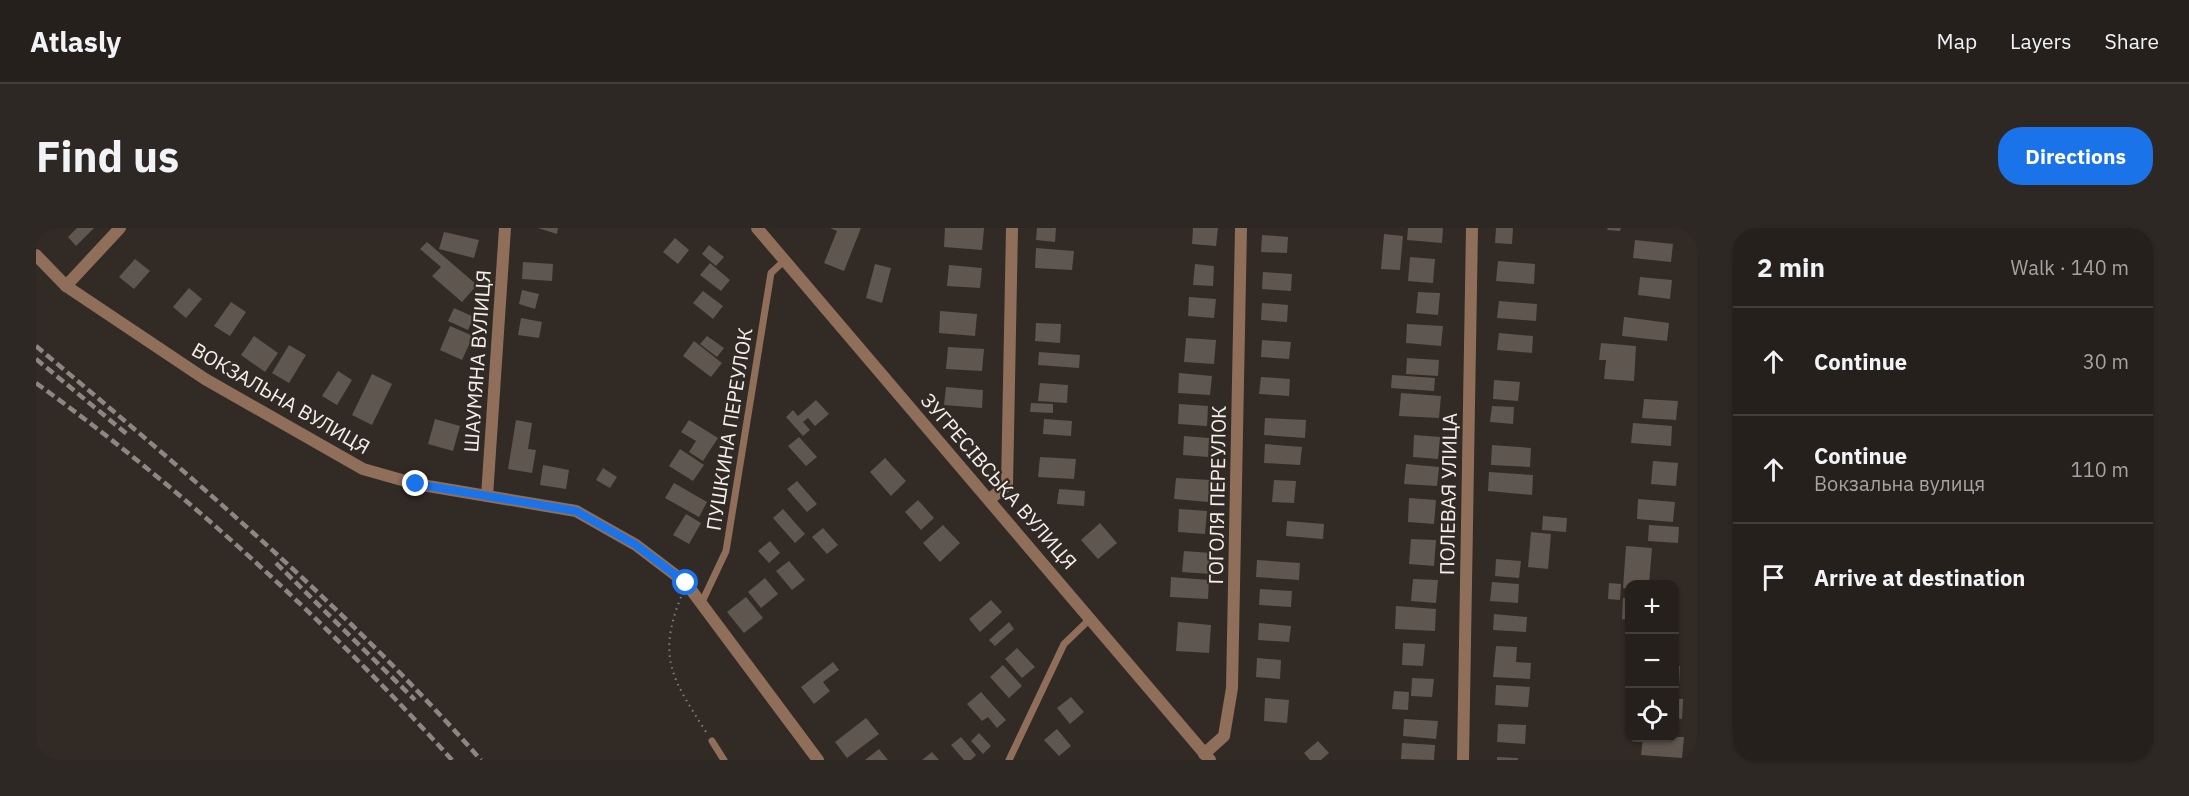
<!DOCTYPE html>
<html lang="en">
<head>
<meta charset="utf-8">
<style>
	body { margin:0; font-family:"IBM Plex Sans",sans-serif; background:#2e2825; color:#f1f3f6 }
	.controls { position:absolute; right:18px; bottom:18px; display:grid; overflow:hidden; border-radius:12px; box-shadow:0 2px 4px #0004 }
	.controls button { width:54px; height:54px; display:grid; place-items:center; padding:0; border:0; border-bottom:2px solid #423e3b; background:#26201c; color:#f1f3f6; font:30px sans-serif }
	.stop { position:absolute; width:18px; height:18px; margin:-14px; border:4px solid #1a73e8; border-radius:50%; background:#fff }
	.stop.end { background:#1a73e8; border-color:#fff; box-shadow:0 2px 6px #0008 }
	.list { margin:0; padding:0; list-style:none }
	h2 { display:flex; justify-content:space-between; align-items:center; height:78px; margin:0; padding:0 24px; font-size:26px }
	h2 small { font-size:20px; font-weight:400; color:#a4a3a3 }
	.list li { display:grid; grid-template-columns:39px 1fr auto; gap:18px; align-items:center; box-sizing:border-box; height:108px; padding:0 24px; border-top:2px solid #423e3b }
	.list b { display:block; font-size:22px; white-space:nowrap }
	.list p { margin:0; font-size:20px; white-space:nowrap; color:#a4a3a3 }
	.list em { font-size:20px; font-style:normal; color:#a4a3a3 }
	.icon { flex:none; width:33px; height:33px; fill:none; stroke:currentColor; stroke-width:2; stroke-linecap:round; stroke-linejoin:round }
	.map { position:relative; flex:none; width:1661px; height:532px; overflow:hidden; border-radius:24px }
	header { display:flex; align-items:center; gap:36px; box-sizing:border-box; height:84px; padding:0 30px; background:#26201c; border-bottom:2px solid #423e3b }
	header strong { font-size:28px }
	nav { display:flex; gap:33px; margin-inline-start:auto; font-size:21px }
	.intro { display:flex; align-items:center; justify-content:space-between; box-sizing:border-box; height:144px; padding:0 36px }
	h1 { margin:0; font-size:42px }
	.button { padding:15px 27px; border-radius:24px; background:#1a73e8; color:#fff; font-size:21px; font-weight:700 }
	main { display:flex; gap:36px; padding:0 36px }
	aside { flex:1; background:#26201c; border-radius:24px; box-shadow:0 2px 4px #0004 }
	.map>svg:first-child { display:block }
	.building { fill:#5f5650 }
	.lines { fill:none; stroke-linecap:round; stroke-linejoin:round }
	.path { stroke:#867f7b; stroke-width:2; stroke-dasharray:1.5 4.5; stroke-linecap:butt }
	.service { stroke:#8f6f5a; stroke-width:7 }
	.minor { stroke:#8f6f5a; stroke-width:12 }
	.tertiary { stroke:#8f6f5a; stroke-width:12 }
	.rail { stroke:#8d8682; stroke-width:4.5; stroke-dasharray:9 4.5; stroke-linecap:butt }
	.route { stroke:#1a73e8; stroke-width:8 }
	.labels { text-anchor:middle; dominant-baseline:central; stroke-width:4.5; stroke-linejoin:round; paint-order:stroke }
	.street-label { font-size:20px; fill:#f4eeeb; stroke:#322a25 }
</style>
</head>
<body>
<header>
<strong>Atlasly</strong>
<nav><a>Map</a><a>Layers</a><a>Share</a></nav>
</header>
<div class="intro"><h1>Find us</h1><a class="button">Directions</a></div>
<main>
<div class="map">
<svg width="1661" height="532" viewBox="0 0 1661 532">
	<rect width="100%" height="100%" fill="#322a25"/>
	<g class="building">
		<polygon points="41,0 58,0 40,18 32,9"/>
		<polygon points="502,0 522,0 521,6"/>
		<polygon points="794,0 825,0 808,43 788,35 801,3"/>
		<polygon points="909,0 948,0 946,22 908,19"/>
		<polygon points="1001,0 1020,0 1019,14 1000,12"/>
		<polygon points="1157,0 1182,0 1180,18 1156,16"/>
		<polygon points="1372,0 1407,0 1406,15 1371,12"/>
		<polygon points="1460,0 1477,0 1476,16 1459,15"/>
		<polygon points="1572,0 1585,0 1584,3 1571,2"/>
		<polygon points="408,4 443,12 438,30 403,21"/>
		<polygon points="1348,6 1367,8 1364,42 1345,41"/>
		<polygon points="1226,7 1252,9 1251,25 1225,24"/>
		<polygon points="639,10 653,22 642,36 627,24"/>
		<polygon points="1599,12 1637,16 1635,34 1597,30"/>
		<polygon points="391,14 441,57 426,74 396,48 405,39 384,21"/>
		<polygon points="673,17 688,29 680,38 666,26"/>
		<polygon points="1000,20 1038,23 1036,42 999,40"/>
		<polygon points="1374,29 1399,31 1397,55 1372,53"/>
		<polygon points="99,31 114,43 98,61 83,49"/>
		<polygon points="1462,33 1499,36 1498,56 1460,53"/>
		<polygon points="487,34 517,36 516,53 486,51"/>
		<polygon points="674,35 694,52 685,63 664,47"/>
		<polygon points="839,36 855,40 846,75 830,70"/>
		<polygon points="1159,36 1178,38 1177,58 1157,57"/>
		<polygon points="913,37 946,40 944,60 911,58"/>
		<polygon points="1227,44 1256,46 1255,63 1226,61"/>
		<polygon points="1604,49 1636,52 1634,71 1602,67"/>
		<polygon points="153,60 166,71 150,90 137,79"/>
		<polygon points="486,62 503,66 499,81 483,76"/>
		<polygon points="667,63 687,78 677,91 657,75"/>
		<polygon points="1382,64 1404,65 1402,87 1380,85"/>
		<polygon points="1153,69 1180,71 1178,90 1152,88"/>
		<polygon points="1463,73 1501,76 1500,93 1461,90"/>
		<polygon points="195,74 210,84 194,108 178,98"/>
		<polygon points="1226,75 1252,77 1251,94 1225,92"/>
		<polygon points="418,80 438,89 432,102 412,93"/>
		<polygon points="904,83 941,86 939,108 903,105"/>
		<polygon points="1588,89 1633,95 1631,113 1586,108"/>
		<polygon points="485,90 506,94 503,110 482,107"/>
		<polygon points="1000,95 1025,96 1024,115 999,113"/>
		<polygon points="1371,96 1407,98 1405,118 1370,115"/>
		<polygon points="414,98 437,108 426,132 404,122"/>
		<polygon points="1463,105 1497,108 1496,125 1461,122"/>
		<polygon points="218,108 242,125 229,144 205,127"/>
		<polygon points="671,108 688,120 681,129 664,116"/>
		<polygon points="1150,110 1180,112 1178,136 1148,134"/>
		<polygon points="1226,112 1255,114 1253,131 1225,129"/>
		<polygon points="658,113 686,135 675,149 647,128"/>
		<polygon points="1565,115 1600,118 1598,153 1568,151 1570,132 1563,132"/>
		<polygon points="253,117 270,127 253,155 236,145"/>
		<polygon points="912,119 948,121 946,143 910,141"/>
		<polygon points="1003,124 1044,127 1043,140 1002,137"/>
		<polygon points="1371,130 1403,132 1402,148 1370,146"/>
		<polygon points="302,143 316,152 301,177 286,168"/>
		<polygon points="1143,145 1176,148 1174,167 1142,165"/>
		<polygon points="336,146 356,156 336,197 316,187"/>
		<polygon points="1356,147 1399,150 1398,163 1355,160"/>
		<polygon points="1225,149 1254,151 1253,168 1223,166"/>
		<polygon points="1458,152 1484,154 1482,173 1457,171"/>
		<polygon points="1004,155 1032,157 1031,175 1002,173"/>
		<polygon points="910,159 947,162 946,180 908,177"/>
		<polygon points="1365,165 1405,168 1403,190 1363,188"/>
		<polygon points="1608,171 1642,173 1640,192 1606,190"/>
		<polygon points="780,172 793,186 779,198 772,190 767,194 774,202 767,208 750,189 757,182 762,188"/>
		<polygon points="995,175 1017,176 1017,185 994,184"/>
		<polygon points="1143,176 1172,178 1171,198 1142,196"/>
		<polygon points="1456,178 1478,179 1477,196 1454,194"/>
		<polygon points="1229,190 1270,192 1269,210 1228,207"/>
		<polygon points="399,191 424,198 417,223 392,216"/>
		<polygon points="1008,191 1036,193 1035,208 1007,206"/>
		<polygon points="480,192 496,195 492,221 500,222 496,245 472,241"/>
		<polygon points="653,192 682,210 667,233 653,224 660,213 645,204"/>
		<polygon points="1597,195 1636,198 1635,218 1595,215"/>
		<polygon points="1378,207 1404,209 1402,231 1377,229"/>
		<polygon points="1148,208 1173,210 1172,229 1147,227"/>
		<polygon points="763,209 781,229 770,238 752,218"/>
		<polygon points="1229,216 1266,219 1264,237 1228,235"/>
		<polygon points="1456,217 1495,220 1494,239 1455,237"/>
		<polygon points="644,221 668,237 657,253 633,238"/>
		<polygon points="1004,229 1040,231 1038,251 1002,249"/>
		<polygon points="849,230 870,253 855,268 834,244"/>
		<polygon points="1617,233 1642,235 1640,258 1615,256"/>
		<polygon points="1370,236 1403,239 1401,258 1368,256"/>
		<polygon points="507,237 533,242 530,261 504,257"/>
		<polygon points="567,240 581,249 574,260 560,252"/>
		<polygon points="1453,244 1497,247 1496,267 1452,263"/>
		<polygon points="1140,250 1174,252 1172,274 1138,271"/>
		<polygon points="1238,252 1260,253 1258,275 1236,274"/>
		<polygon points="761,253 781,276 771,284 751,261"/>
		<polygon points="638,255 671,274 663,289 629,270"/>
		<polygon points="1023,261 1049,263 1048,278 1021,276"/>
		<polygon points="1373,270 1400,272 1398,296 1372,294"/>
		<polygon points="1602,271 1639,274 1637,294 1601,291"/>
		<polygon points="882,272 898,290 885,302 869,284"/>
		<polygon points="747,281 769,306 759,315 737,290"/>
		<polygon points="1143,281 1171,283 1169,306 1142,304"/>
		<polygon points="650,286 665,295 653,316 637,307"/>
		<polygon points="1507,288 1531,290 1530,304 1506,302"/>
		<polygon points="1251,293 1288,296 1287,311 1250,308"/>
		<polygon points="1064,295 1081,315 1062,331 1045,312"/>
		<polygon points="907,297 924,315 904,334 887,315"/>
		<polygon points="1613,297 1643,299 1642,315 1612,313"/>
		<polygon points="787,300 802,317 791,326 776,309"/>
		<polygon points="1495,304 1515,306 1512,341 1492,339"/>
		<polygon points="1375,311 1400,312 1398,338 1373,336"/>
		<polygon points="734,313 744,325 733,335 722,323"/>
		<polygon points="1590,318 1616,320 1613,356 1594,356 1594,361 1587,360"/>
		<polygon points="1148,323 1176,325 1174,346 1146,344"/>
		<polygon points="1460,331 1485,333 1483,350 1459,348"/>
		<polygon points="1221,332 1264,335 1263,352 1220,349"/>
		<polygon points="753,333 769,352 756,362 740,343"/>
		<polygon points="1135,349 1173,352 1172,371 1134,369"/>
		<polygon points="729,350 742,366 725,380 712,364"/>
		<polygon points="1377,351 1402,352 1400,375 1375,373"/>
		<polygon points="1456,354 1483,356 1482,375 1454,373"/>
		<polygon points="1573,355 1585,356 1584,372 1572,371"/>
		<polygon points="1224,361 1256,363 1255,379 1223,377"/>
		<polygon points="710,369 727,390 708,405 691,384"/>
		<polygon points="1587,370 1594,370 1594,392 1586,391"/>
		<polygon points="955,372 966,384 944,404 933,391"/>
		<polygon points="1360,378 1400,381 1399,403 1359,401"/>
		<polygon points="1458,386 1491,389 1490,404 1457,402"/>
		<polygon points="973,394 978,401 959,418 953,412"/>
		<polygon points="1142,394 1175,397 1173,425 1140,423"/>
		<polygon points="1223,395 1255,398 1253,414 1222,412"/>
		<polygon points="1367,415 1389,416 1387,438 1366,437"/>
		<polygon points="1460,418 1481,419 1480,434 1495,435 1494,451 1457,449"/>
		<polygon points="981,420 999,439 986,450 969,431"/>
		<polygon points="1221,430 1245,432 1244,451 1220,449"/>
		<polygon points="797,434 803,442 787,454 794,463 778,476 765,459"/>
		<polygon points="967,437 986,458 973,470 954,449"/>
		<polygon points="1638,437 1644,438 1643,457 1638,457"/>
		<polygon points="1376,450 1398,451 1396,469 1375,468"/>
		<polygon points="1460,457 1494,459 1492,479 1459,477"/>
		<polygon points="1358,463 1373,464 1372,482 1356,481"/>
		<polygon points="945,464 970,492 961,500 952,489 946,493 931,476"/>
		<polygon points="1035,469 1048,484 1034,496 1021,480"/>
		<polygon points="1229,470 1253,472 1251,495 1228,493"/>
		<polygon points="1638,471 1647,471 1646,491 1638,490"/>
		<polygon points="830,490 843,506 811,530 799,514"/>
		<polygon points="1368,491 1402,493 1400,511 1367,508"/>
		<polygon points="1462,496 1490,497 1489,516 1461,514"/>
		<polygon points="1021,501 1035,518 1023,528 1008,512"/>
		<polygon points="943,505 955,518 947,526 935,513"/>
		<polygon points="925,509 940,527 935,532 928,532 915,517"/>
		<polygon points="1607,509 1648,509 1646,530 1605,527"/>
		<polygon points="1282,513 1293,525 1285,532 1274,532 1268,525"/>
		<polygon points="1366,515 1399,517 1398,532 1365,531"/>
		<polygon points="843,521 852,532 829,532"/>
		<polygon points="896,524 903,532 886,532"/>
		<polygon points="1461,529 1482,530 1482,532 1461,532"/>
	</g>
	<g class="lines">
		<path class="path" d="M645 369C620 431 638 453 670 504"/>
		<g class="service">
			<polyline points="665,376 690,323 735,45 749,32"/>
			<polyline points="676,513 688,532"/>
			<polyline points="973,532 1028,416 1055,390"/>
		</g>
		<g class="minor">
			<polyline points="0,27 30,58 169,151 327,241 380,256 540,283 600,317 650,355 782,532"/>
			<polyline points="30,58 84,0"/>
			<polyline points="451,268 469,0"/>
			<polyline points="954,271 971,257 976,0"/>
			<polyline points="1168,526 1188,508 1196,460 1205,0"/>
			<polyline points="1427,532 1436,0"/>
		</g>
		<polyline class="tertiary" points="721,0 1174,532"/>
		<g class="rail">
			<path d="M0 118C156 249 310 379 445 532"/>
			<polyline points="0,131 92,207"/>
			<path d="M0 155C151 264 291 394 416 532"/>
			<polyline points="240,335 379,472"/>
		</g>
	</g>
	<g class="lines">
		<polyline class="route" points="380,256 540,283 600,317 650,355"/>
	</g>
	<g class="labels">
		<g class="street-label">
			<text transform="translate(441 133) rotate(-86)">ШАУМЯНА ВУЛИЦЯ</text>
			<text transform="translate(245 170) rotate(30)">ВОКЗАЛЬНА ВУЛИЦЯ</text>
			<text transform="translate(693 201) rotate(-81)">ПУШКИНА ПЕРЕУЛОК</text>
			<text transform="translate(963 253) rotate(49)">ЗУГРЕСІВСЬКА ВУЛИЦЯ</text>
			<text transform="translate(1412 266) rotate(-89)">ПОЛЕВАЯ УЛИЦА</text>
			<text transform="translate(1181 267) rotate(-89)">ГОГОЛЯ ПЕРЕУЛОК</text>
		</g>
	</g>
</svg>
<div class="controls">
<button>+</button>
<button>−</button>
<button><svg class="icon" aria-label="locate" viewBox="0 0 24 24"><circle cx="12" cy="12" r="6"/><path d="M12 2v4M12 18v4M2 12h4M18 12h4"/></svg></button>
</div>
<div class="stop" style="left:650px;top:355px"></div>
<div class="stop end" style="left:380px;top:256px"></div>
</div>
<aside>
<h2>2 min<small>Walk · 140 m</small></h2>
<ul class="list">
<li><svg class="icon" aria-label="ahead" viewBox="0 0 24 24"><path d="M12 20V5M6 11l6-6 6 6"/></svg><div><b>Continue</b></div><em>30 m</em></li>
<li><svg class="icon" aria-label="ahead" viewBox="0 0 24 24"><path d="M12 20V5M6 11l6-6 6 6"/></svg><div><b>Continue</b><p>Вокзальна вулиця</p></div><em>110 m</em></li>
<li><svg class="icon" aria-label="arrive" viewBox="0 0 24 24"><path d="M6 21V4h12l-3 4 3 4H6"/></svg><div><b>Arrive at destination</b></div></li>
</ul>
</aside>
</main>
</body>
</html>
